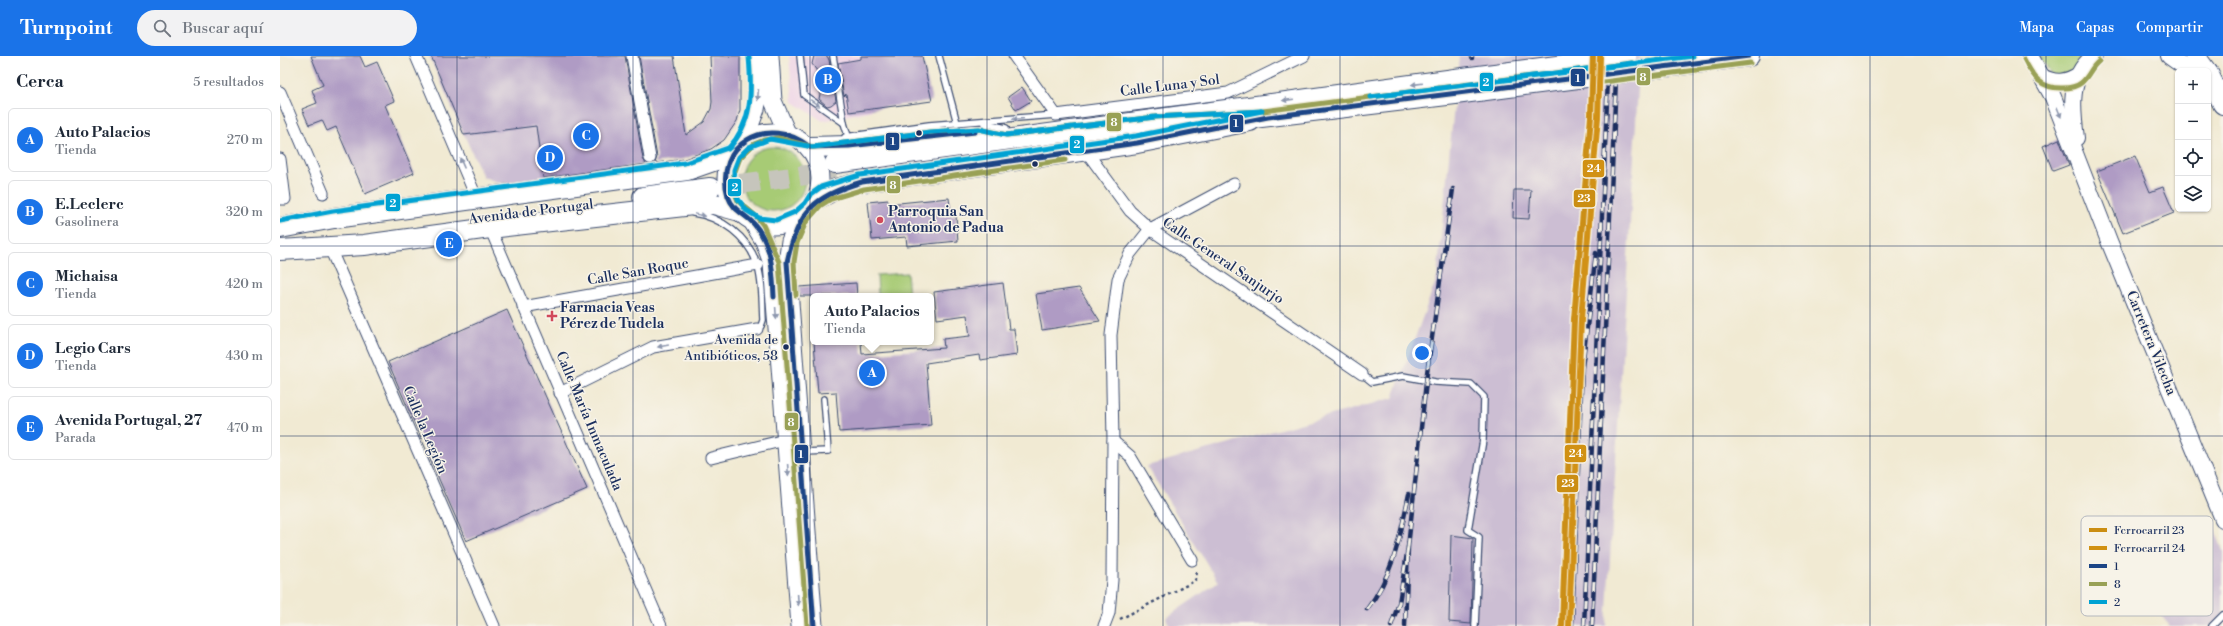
<!DOCTYPE html>
<html lang="es">
<head>
<meta charset="utf-8">
<style>
	body { margin:0; font-family:"Libre Bodoni",serif; background:#f2f2f3; color:#1f2937 }
	.controls { position:absolute; right:12px; top:12px; display:grid; overflow:hidden; border-radius:6px; box-shadow:0 1px 3px #0004 }
	.controls button { width:36px; height:36px; display:grid; place-items:center; padding:0; border:0; border-bottom:1px solid #e0e1e3; background:#fff; color:#1f2937; font:20px sans-serif }
	.you { position:absolute; left:1142px; top:297px; width:14px; height:14px; margin:-10px; border:3px solid #fff; border-radius:50%; background:#1a73e8; box-shadow:0 0 0 6px #1a73e833 }
	.badge { display:grid; place-items:center; width:26px; height:26px; border-radius:50%; background:#1a73e8; color:#fff; font-size:13px; font-weight:700 }
	.pin { position:absolute; translate:-50% -50%; border:2px solid #fff; box-shadow:0 1px 4px #0006 }
	.popup { position:absolute; left:530px; top:237px; width:124px; height:52px; box-sizing:border-box; display:grid; place-content:center; border-radius:6px; background:#fff; filter:drop-shadow(0 1px 3px #0005); font-size:13px; white-space:nowrap; color:#747a83 }
	.popup b { font-size:15px; color:#1f2937 }
	.popup::after { content:''; position:absolute; left:50%; top:100%; margin-left:-8px; border:8px solid transparent; border-top-color:#fff }
	.list { margin:0; padding:0; list-style:none }
	h2 { display:flex; justify-content:space-between; align-items:center; height:52px; margin:0; padding:0 16px; font-size:17px }
	h2 small { font-size:13px; font-weight:400; color:#747a83 }
	.list li { display:grid; grid-template-columns:26px 1fr auto; gap:12px; align-items:center; box-sizing:border-box; height:64px; margin:0 8px 8px; padding:0 8px; border:1px solid #e0e1e3; border-radius:6px }
	.list b { display:block; font-size:15px; white-space:nowrap }
	.list p { margin:0; font-size:13px; white-space:nowrap; color:#747a83 }
	.list em { font-size:13px; font-style:normal; color:#747a83 }
	.icon { flex:none; width:22px; height:22px; fill:none; stroke:currentColor; stroke-width:2; stroke-linecap:round; stroke-linejoin:round }
	.map { position:relative; flex:none; width:1943px; height:570px; overflow:hidden }
	header { display:flex; align-items:center; gap:24px; box-sizing:border-box; height:56px; padding:0 20px; background:#1a73e8; color:#fff }
	header strong { font-size:19px }
	nav { display:flex; gap:22px; margin-inline-start:auto; font-size:14px }
	.search { width:280px; height:36px; background:#f2f2f3; display:flex; align-items:center; gap:10px; box-sizing:border-box; padding:0 14px; border-radius:22px; color:#747a83; font-size:15px }
	main { display:flex }
	aside { flex:1; background:#fff }
	.map>svg:first-child { display:block }
	.built { fill:#eed0e7 }
	.industrial { fill:#ccbed3 }
	.green { fill:#a7cb75; stroke:#617d6a }
	.building { fill:#af9bc4 }
	.lines { fill:none; stroke-linecap:round; stroke-linejoin:round }
	.highway-tunnel { stroke:#c6c5bc; stroke-width:20; stroke-dasharray:20 10; stroke-linecap:butt }
	.lane-casing { stroke:#3b4b70; stroke-width:8 }
	.street-casing { stroke:#3b4b70; stroke-width:13 }
	.secondary-casing { stroke:#3b4b70; stroke-width:18 }
	.primary-casing { stroke:#3b4b70; stroke-width:19 }
	.highway-casing { stroke:#3b4b70; stroke-width:22 }
	.path { stroke:#3b4b70; stroke-width:2.5; stroke-dasharray:3 3; stroke-linecap:butt }
	.lane { stroke:#fff; stroke-width:5.5 }
	.street { stroke:#fff; stroke-width:11 }
	.secondary { stroke:#fff; stroke-width:16 }
	.primary { stroke:#fff; stroke-width:17 }
	.highway { stroke:#fff; stroke-width:20 }
	.rail-casing { stroke:#1b2f5e; stroke-width:4.5 }
	.rail { stroke:#f7f3e8; stroke-width:3; stroke-dasharray:9; stroke-linecap:butt }
	.highway-bridge-casing { stroke:#3b4b70; stroke-width:22; stroke-linecap:butt }
	.highway-bridge { stroke:#fff; stroke-width:20 }
	.bus-1-casing { stroke:#f7f3e8; stroke-width:8 }
	.bus-2-casing { stroke:#f7f3e8; stroke-width:8 }
	.bus-3-casing { stroke:#f7f3e8; stroke-width:8 }
	.bus-1 { stroke:#1c4586; stroke-width:5 }
	.bus-2 { stroke:#99a156; stroke-width:5 }
	.bus-3 { stroke:#00a2d3; stroke-width:5 }
	.rail-1-casing { stroke:#f7f3e8; stroke-width:9 }
	.rail-2-casing { stroke:#f7f3e8; stroke-width:9 }
	.rail-1 { stroke:#cb8e13; stroke-width:6 }
	.rail-2 { stroke:#d19113; stroke-width:6 }
	.oneway { fill:#8d97ae }
	.grid { fill:none; stroke:#1b2f5e; stroke-width:1; stroke-opacity:0.55 }
	.bus-dot { fill:#1b2f5e; stroke:#f7f3e8; stroke-width:1.5 }
	.poi-dot { fill:#d1495b; stroke:#f7f3e8; stroke-width:1.5 }
	.labels { text-anchor:middle; dominant-baseline:central; stroke-width:3; stroke-linejoin:round; paint-order:stroke }
	.bus-label { font-size:13px; fill:#1b2f5e; stroke:#f7f3e8; text-anchor:end }
	.street-label { font-size:14px; fill:#1b2f5e; stroke:#f7f3e8 }
	.poi-label { font-size:14px; font-weight:bold; fill:#1b2f5e; stroke:#f7f3e8; text-anchor:start }
	.key { fill:#f7f3e8; stroke:#b5b8bf; stroke-width:1 }
	.key-label { font-size:11px; fill:#1b2f5e }
	.line-badge { stroke:#f7f3e8; stroke-width:1.5 }
	.badge-label { font-size:11px; text-anchor:middle; font-weight:bold; fill:#fff }
</style>
</head>
<body>
<header>
<strong>Turnpoint</strong>
<div class="search"><svg class="icon" aria-label="search" viewBox="0 0 24 24"><circle cx="10" cy="10" r="6"/><path d="M15 15l6 6"/></svg>Buscar aquí</div>
<nav><a>Mapa</a><a>Capas</a><a>Compartir</a></nav>
</header>
<main>
<aside>
<h2>Cerca<small>5 resultados</small></h2>
<ul class="list">
<li><span class="badge">A</span><div><b>Auto Palacios</b><p>Tienda</p></div><em>270 m</em></li>
<li><span class="badge">B</span><div><b>E.Leclerc</b><p>Gasolinera</p></div><em>320 m</em></li>
<li><span class="badge">C</span><div><b>Michaisa</b><p>Tienda</p></div><em>420 m</em></li>
<li><span class="badge">D</span><div><b>Legio Cars</b><p>Tienda</p></div><em>430 m</em></li>
<li><span class="badge">E</span><div><b>Avenida Portugal, 27</b><p>Parada</p></div><em>470 m</em></li>
</ul>
</aside>
<div class="map">
<svg width="1943" height="570" viewBox="0 0 1943 570">
	<rect width="100%" height="100%" fill="#f7f3e8"/>
	<filter id="ink" filterUnits="userSpaceOnUse"><feTurbulence type="fractalNoise" baseFrequency=".025" numOctaves="2"/><feDisplacementMap in="SourceGraphic" scale="8" xChannelSelector="R" yChannelSelector="G"/><feConvolveMatrix kernelMatrix="1 2 1 2 8 2 1 2 1" color-interpolation-filters="sRGB"/></filter>
	<filter id="wash" filterUnits="userSpaceOnUse"><feTurbulence type="fractalNoise" baseFrequency=".012" numOctaves="4" result="noise"/><feDisplacementMap in="SourceGraphic" scale="16" xChannelSelector="R" yChannelSelector="G"/><feGaussianBlur stdDeviation="0.9" result="paint"/><feColorMatrix in="noise" values="0 0 0 0 0 0 0 0 0 0 0 0 0 0 0 0 0 1.4 0 .05"/><feComposite in="paint" operator="in"/></filter>
	<g filter="url(#wash)">
		<rect width="100%" height="100%" fill="#f1ead3"/>
		<polygon class="built" points="509,0 581,0 592,54 543,65 513,46"/>
		<g class="industrial">
			<polygon points="149,0 344,0 360,109 224,128 203,121"/>
			<polygon points="1179,0 1360,0 1326,570 890,570 886,562 938,526 867,410 1113,342 1157,222"/>
			<polygon points="1933,468 1943,495 1943,570 1890,570 1833,504"/>
		</g>
		<g class="green">
			<polygon points="1758,0 1805,0 1792,18 1772,22 1766,9"/>
			<circle cx="493" cy="123" r="32"/>
			<polygon points="627,217 629,240 598,240 597,219"/>
		</g>
		<g id="blocks">
			<g class="building">
				<polygon points="31,0 80,0 85,11 97,6 114,45 105,49 134,117 85,138 56,71 47,75 42,64 29,69 22,53 37,47 32,34 43,29"/>
				<polygon points="151,0 345,0 363,103 366,108 263,122 256,70 184,79"/>
				<polygon points="359,0 394,0 406,79 424,66 431,53 432,46 430,0 460,0 460,54 457,65 444,84 431,93 404,103 375,107 377,101"/>
				<polygon points="534,0 547,0 549,4 556,45 551,49 547,50 539,43 541,33 535,26 537,15 532,8"/>
				<polygon points="581,0 642,0 652,45 569,56 566,38 564,40 558,7 581,3"/>
				<polygon points="742,31 751,45 736,54 728,41"/>
				<polygon points="1779,83 1789,109 1773,115 1763,90"/>
				<polygon points="1855,100 1870,136 1883,131 1894,157 1843,177 1817,115"/>
				<polygon points="1234,134 1251,134 1249,163 1233,162"/>
				<polygon points="669,142 671,160 676,160 678,185 627,190 626,181 592,184 588,146 608,144 609,148"/>
				<polygon points="576,227 577,240 520,240 519,231"/>
				<polygon points="723,227 729,273 734,273 737,299 700,304 699,299 646,307 651,369 559,376 556,336 538,337 534,286 581,286 582,298 664,292 663,283 690,280 687,259 657,263 654,236"/>
				<polygon points="799,232 820,265 762,274 756,238"/>
				<polygon points="227,254 307,433 186,485 108,306"/>
				<polygon points="1171,479 1193,482 1191,568 1169,566"/>
			</g>
		</g>
	</g>
	<g filter="url(#ink)">
		<use href="#blocks" fill-opacity="0" stroke="#3b4b70" stroke-width="1"/>
		<g class="lines">
			<polyline class="highway-tunnel" points="430,132 556,115"/>
			<g class="lane-casing">
				<g id="lane">
					<polyline points="520,0 524,39 564,67 568,80"/>
					<polyline points="553,0 564,67"/>
					<polyline points="659,0 677,67"/>
					<polyline points="704,67 726,72"/>
					<polyline points="565,81 649,69 776,59"/>
					<path d="M413 157C442 161 468 181 477 208 483 225 482 246 483 264L481 270 477 273"/>
					<polyline points="1082,318 1092,326 1123,320 1155,326 1191,328 1204,341 1203,384 1188,474 1199,481 1195,570"/>
					<polyline points="524,396 548,395 544,343"/>
					<polyline points="1932,570 1943,559"/>
				</g>
			</g>
			<g class="street-casing">
				<g id="street">
					<polyline points="136,0 197,143"/>
					<polyline points="352,0 370,102"/>
					<polyline points="734,0 776,59 948,37 1024,0"/>
					<polyline points="0,36 43,137"/>
					<polyline points="806,95 850,155 870,173 1082,318"/>
					<polyline points="0,103 5,143 0,143"/>
					<polyline points="210,172 381,570"/>
					<polyline points="49,190 214,570"/>
					<polyline points="243,251 478,209"/>
					<polyline points="280,337 373,291 477,273"/>
					<polyline points="833,385 850,400 912,504"/>
					<polyline points="431,402 505,384"/>
					<polyline points="824,570 829,557 832,524 833,385 831,279 838,223 850,198 870,173 954,128"/>
				</g>
			</g>
			<g class="secondary-casing">
				<g id="secondary">
					<polyline points="1750,0 1773,41 1829,185 1943,463"/>
					<polyline points="1889,0 1910,15"/>
					<path d="M1762 21C1775 28 1786 27 1799 19"/>
					<path d="M1796 82C1792 53 1788 20 1814 0"/>
				</g>
			</g>
			<g class="primary-casing">
				<g id="primary">
					<polyline points="490,0 493,45 507,77"/>
					<circle cx="493" cy="123" r="47"/>
					<polyline points="464,86 476,53 479,36 476,0"/>
					<polyline points="520,162 510,185 507,206 534,570"/>
					<polyline points="473,167 484,185 492,207 520,570"/>
				</g>
			</g>
			<g class="highway-casing">
				<g id="highway">
					<polyline points="1915,0 1926,15"/>
					<polyline points="1345,16 1469,0"/>
					<polyline points="1928,17 1943,48"/>
					<polyline points="956,64 1175,38"/>
					<polyline points="530,91 569,90 656,80"/>
					<polyline points="555,107 1175,23"/>
					<polyline points="363,141 430,132"/>
					<polyline points="535,144 556,133 582,126 857,87 970,65"/>
					<polyline points="0,172 54,162 407,114 453,98"/>
					<polyline points="0,194 84,189 210,172 422,148 434,148 456,154"/>
				</g>
			</g>
			<polyline class="path" points="840,563 911,527 916,523 917,514"/>
			<use href="#lane" class="lane"/>
			<use href="#street" class="street"/>
			<use href="#secondary" class="secondary"/>
			<use href="#primary" class="primary"/>
			<use href="#highway" class="highway"/>
			<g class="rail-casing">
				<g id="rail">
					<polyline points="1192,2 1192,0"/>
					<polyline points="1128,491 1147,317 1173,133"/>
					<path d="M1087 553C1114 518 1120 480 1129 438"/>
					<polyline points="1111,570 1119,547 1128,491 1125,570"/>
					<polyline points="1292,570 1302,312 1316,197"/>
					<polyline points="1304,570 1329,0"/>
					<polyline points="1312,570 1337,0"/>
				</g>
			</g>
			<use href="#rail" class="rail"/>
			<g class="highway-bridge-casing">
				<g id="highway-bridge">
					<polyline points="1175,23 1346,1"/>
					<polyline points="1175,38 1345,16"/>
				</g>
			</g>
			<use href="#highway-bridge" class="highway-bridge"/>
			<g class="bus-1-casing">
				<g id="bus-1">
					<polyline points="530,91 569,90 695,76"/>
					<path d="M494 241C493 216 492 188 474 168 465 158 453 155 448 140 433 89 488 57 530 91"/>
					<path d="M534 570 507 206C518 156 533 140 582 126L857 87 988 61 1469 0"/>
				</g>
			</g>
			<g class="bus-2-casing">
				<g id="bus-2">
					<path d="M1744 3C1753 21 1761 33 1783 32 1789 32 1796 31 1801 27 1809 21 1811 11 1819 5"/>
					<polyline points="1316,27 1470,7"/>
					<polyline points="516,239 514,206 517,187 526,166 540,150 551,143 584,133 785,104"/>
					<polyline points="527,569 499,206 483,169 476,160 458,145 453,132 453,121 460,102 474,88 484,84 498,82 533,91 650,76 699,73 727,79 875,61 983,55 1352,7"/>
				</g>
			</g>
			<g class="bus-3-casing">
				<g id="bus-3">
					<polyline points="1352,7 1091,41 1413,0"/>
					<polygon points="982,55 856,80 580,119 541,131 530,139 525,147 515,156 496,164 479,162 466,154 458,143 454,129 454,114 459,101 469,91 490,83 533,91 650,76 699,73 726,79 875,61"/>
					<path d="M448 93C473 66 472 36 469 1"/>
					<polyline points="0,165 53,155 405,107 451,91"/>
				</g>
			</g>
			<use href="#bus-1" class="bus-1"/>
			<use href="#bus-2" class="bus-2"/>
			<use href="#bus-3" class="bus-3"/>
			<g class="rail-1-casing">
				<polyline id="rail-1" points="1282,570 1294,263 1311,60 1313,0"/>
			</g>
			<g class="rail-2-casing">
				<polyline id="rail-2" points="1289,570 1301,263 1318,61 1320,0"/>
			</g>
			<use href="#rail-1" class="rail-1"/>
			<use href="#rail-2" class="rail-2"/>
		</g>
		<defs><path id="oneway-solid" d="M-6-.8H1V-3.2L6.5 0L1 3.2V.8H-6Z"/></defs>
		<g class="oneway">
			<use href="#oneway-solid" transform="translate(1137 28) rotate(173)"/>
			<use href="#oneway-solid" transform="translate(478 39) rotate(94)"/>
			<use href="#oneway-solid" transform="translate(1008 44) rotate(173)"/>
			<use href="#oneway-solid" transform="translate(535 47) rotate(34)"/>
			<use href="#oneway-solid" transform="translate(1779 56) rotate(68)"/>
			<use href="#oneway-solid" transform="translate(738 63) rotate(175)"/>
			<use href="#oneway-solid" transform="translate(182 107) rotate(-113)"/>
			<use href="#oneway-solid" transform="translate(420 159) rotate(12)"/>
			<use href="#oneway-solid" transform="translate(496 257) rotate(86)"/>
			<use href="#oneway-solid" transform="translate(383 290) rotate(170)"/>
			<use href="#oneway-solid" transform="translate(508 414) rotate(86)"/>
			<use href="#oneway-solid" transform="translate(518 544) rotate(86)"/>
		</g>
	</g>
	<path class="grid" d="M177 0V570M353 0V570M530 0V570M707 0V570M883 0V570M1060 0V570M1236 0V570M1413 0V570M1590 0V570M1766 0V570M0 190H1943M0 380H1943"/>
	<g class="bus-dot">
		<circle cx="639" cy="77" r="3.5"/>
		<circle cx="755" cy="108" r="3.5"/>
		<circle cx="506" cy="291" r="3.5"/>
	</g>
	<g class="poi-dot">
		<circle cx="600" cy="164" r="4"/>
		<path d="M270 254h4v4h4v4h-4v4h-4v-4h-4v-4h4z"/>
	</g>
	<g class="labels">
		<g class="bus-label">
			<text x="498" y="284">Avenida de<tspan x="498" dy="16">Antibióticos, 58</tspan></text>
		</g>
		<g class="street-label">
			<text transform="translate(890 30) rotate(-7)">Calle Luna y Sol</text>
			<text transform="translate(251 156) rotate(-7)">Avenida de Portugal</text>
			<text transform="translate(943 205) rotate(34)">Calle General Sanjurjo</text>
			<text transform="translate(358 216) rotate(-10)">Calle San Roque</text>
			<text transform="translate(1871 287) rotate(68)">Carretera Vilecha</text>
			<text transform="translate(309 365) rotate(67)">Calle María Inmaculada</text>
			<text transform="translate(145 374) rotate(67)">Calle la Legión</text>
		</g>
		<g class="poi-label">
			<text x="608" y="156">Parroquia San<tspan x="608" dy="16">Antonio de Padua</tspan></text>
			<text x="280" y="252">Farmacia Veas<tspan x="280" dy="16">Pérez de Tudela</tspan></text>
		</g>
	</g>
	<rect x="1801" y="460" width="132" height="100" rx="6" class="key"/>
	<rect x="1809" y="472" width="18" height="4" fill="#cb8e13"/>
	<rect x="1809" y="490" width="18" height="4" fill="#d19113"/>
	<rect x="1809" y="508" width="18" height="4" fill="#1c4586"/>
	<rect x="1809" y="526" width="18" height="4" fill="#99a156"/>
	<rect x="1809" y="544" width="18" height="4" fill="#00a2d3"/>
	<g class="key-label">
		<text x="1834" y="478">Ferrocarril 23</text>
		<text x="1834" y="496">Ferrocarril 24</text>
		<text x="1834" y="514">1</text>
		<text x="1834" y="532">8</text>
		<text x="1834" y="550">2</text>
	</g>
	<g class="line-badge">
		<rect x="1356" y="11" width="15" height="19" rx="4" fill="#99a156"/>
		<rect x="1290" y="12" width="16" height="19" rx="4" fill="#1c4586"/>
		<rect x="1199" y="16" width="15" height="20" rx="4" fill="#00a2d3"/>
		<rect x="826" y="56" width="16" height="20" rx="4" fill="#99a156"/>
		<rect x="949" y="58" width="15" height="19" rx="4" fill="#1c4586"/>
		<rect x="605" y="76" width="15" height="19" rx="4" fill="#1c4586"/>
		<rect x="789" y="79" width="16" height="19" rx="4" fill="#00a2d3"/>
		<rect x="1302" y="103" width="23" height="19" rx="4" fill="#d19113"/>
		<rect x="606" y="119" width="15" height="19" rx="4" fill="#99a156"/>
		<rect x="447" y="122" width="15" height="19" rx="4" fill="#00a2d3"/>
		<rect x="1293" y="133" width="23" height="19" rx="4" fill="#cb8e13"/>
		<rect x="105" y="137" width="16" height="19" rx="4" fill="#00a2d3"/>
		<rect x="504" y="356" width="15" height="19" rx="4" fill="#99a156"/>
		<rect x="1284" y="388" width="23" height="19" rx="4" fill="#d19113"/>
		<rect x="514" y="388" width="15" height="20" rx="4" fill="#1c4586"/>
		<rect x="1276" y="418" width="23" height="19" rx="4" fill="#cb8e13"/>
	</g>
	<g class="badge-label">
		<text x="1363" y="25">8</text>
		<text x="1298" y="26">1</text>
		<text x="1206" y="30">2</text>
		<text x="834" y="70">8</text>
		<text x="956" y="71">1</text>
		<text x="613" y="89">1</text>
		<text x="797" y="92">2</text>
		<text x="1314" y="116">24</text>
		<text x="613" y="133">8</text>
		<text x="455" y="135">2</text>
		<text x="1304" y="146">23</text>
		<text x="113" y="151">2</text>
		<text x="511" y="370">8</text>
		<text x="1296" y="401">24</text>
		<text x="521" y="402">1</text>
		<text x="1288" y="431">23</text>
	</g>
</svg>
<div class="controls">
<button>+</button>
<button>−</button>
<button><svg class="icon" aria-label="locate" viewBox="0 0 24 24"><circle cx="12" cy="12" r="6"/><path d="M12 2v4M12 18v4M2 12h4M18 12h4"/></svg></button>
<button><svg class="icon" aria-label="layers" viewBox="0 0 24 24"><path d="M12 4l9 5-9 5-9-5zM3 14l9 5 9-5"/></svg></button>
</div>
<div class="you"></div>
<div class="pin badge" style="left:592px;top:317px">A</div>
<div class="popup"><b>Auto Palacios</b>Tienda</div>
<div class="pin badge" style="left:548px;top:24px">B</div>
<div class="pin badge" style="left:306px;top:80px">C</div>
<div class="pin badge" style="left:270px;top:102px">D</div>
<div class="pin badge" style="left:169px;top:188px">E</div>
</div>
</main>
</body>
</html>
